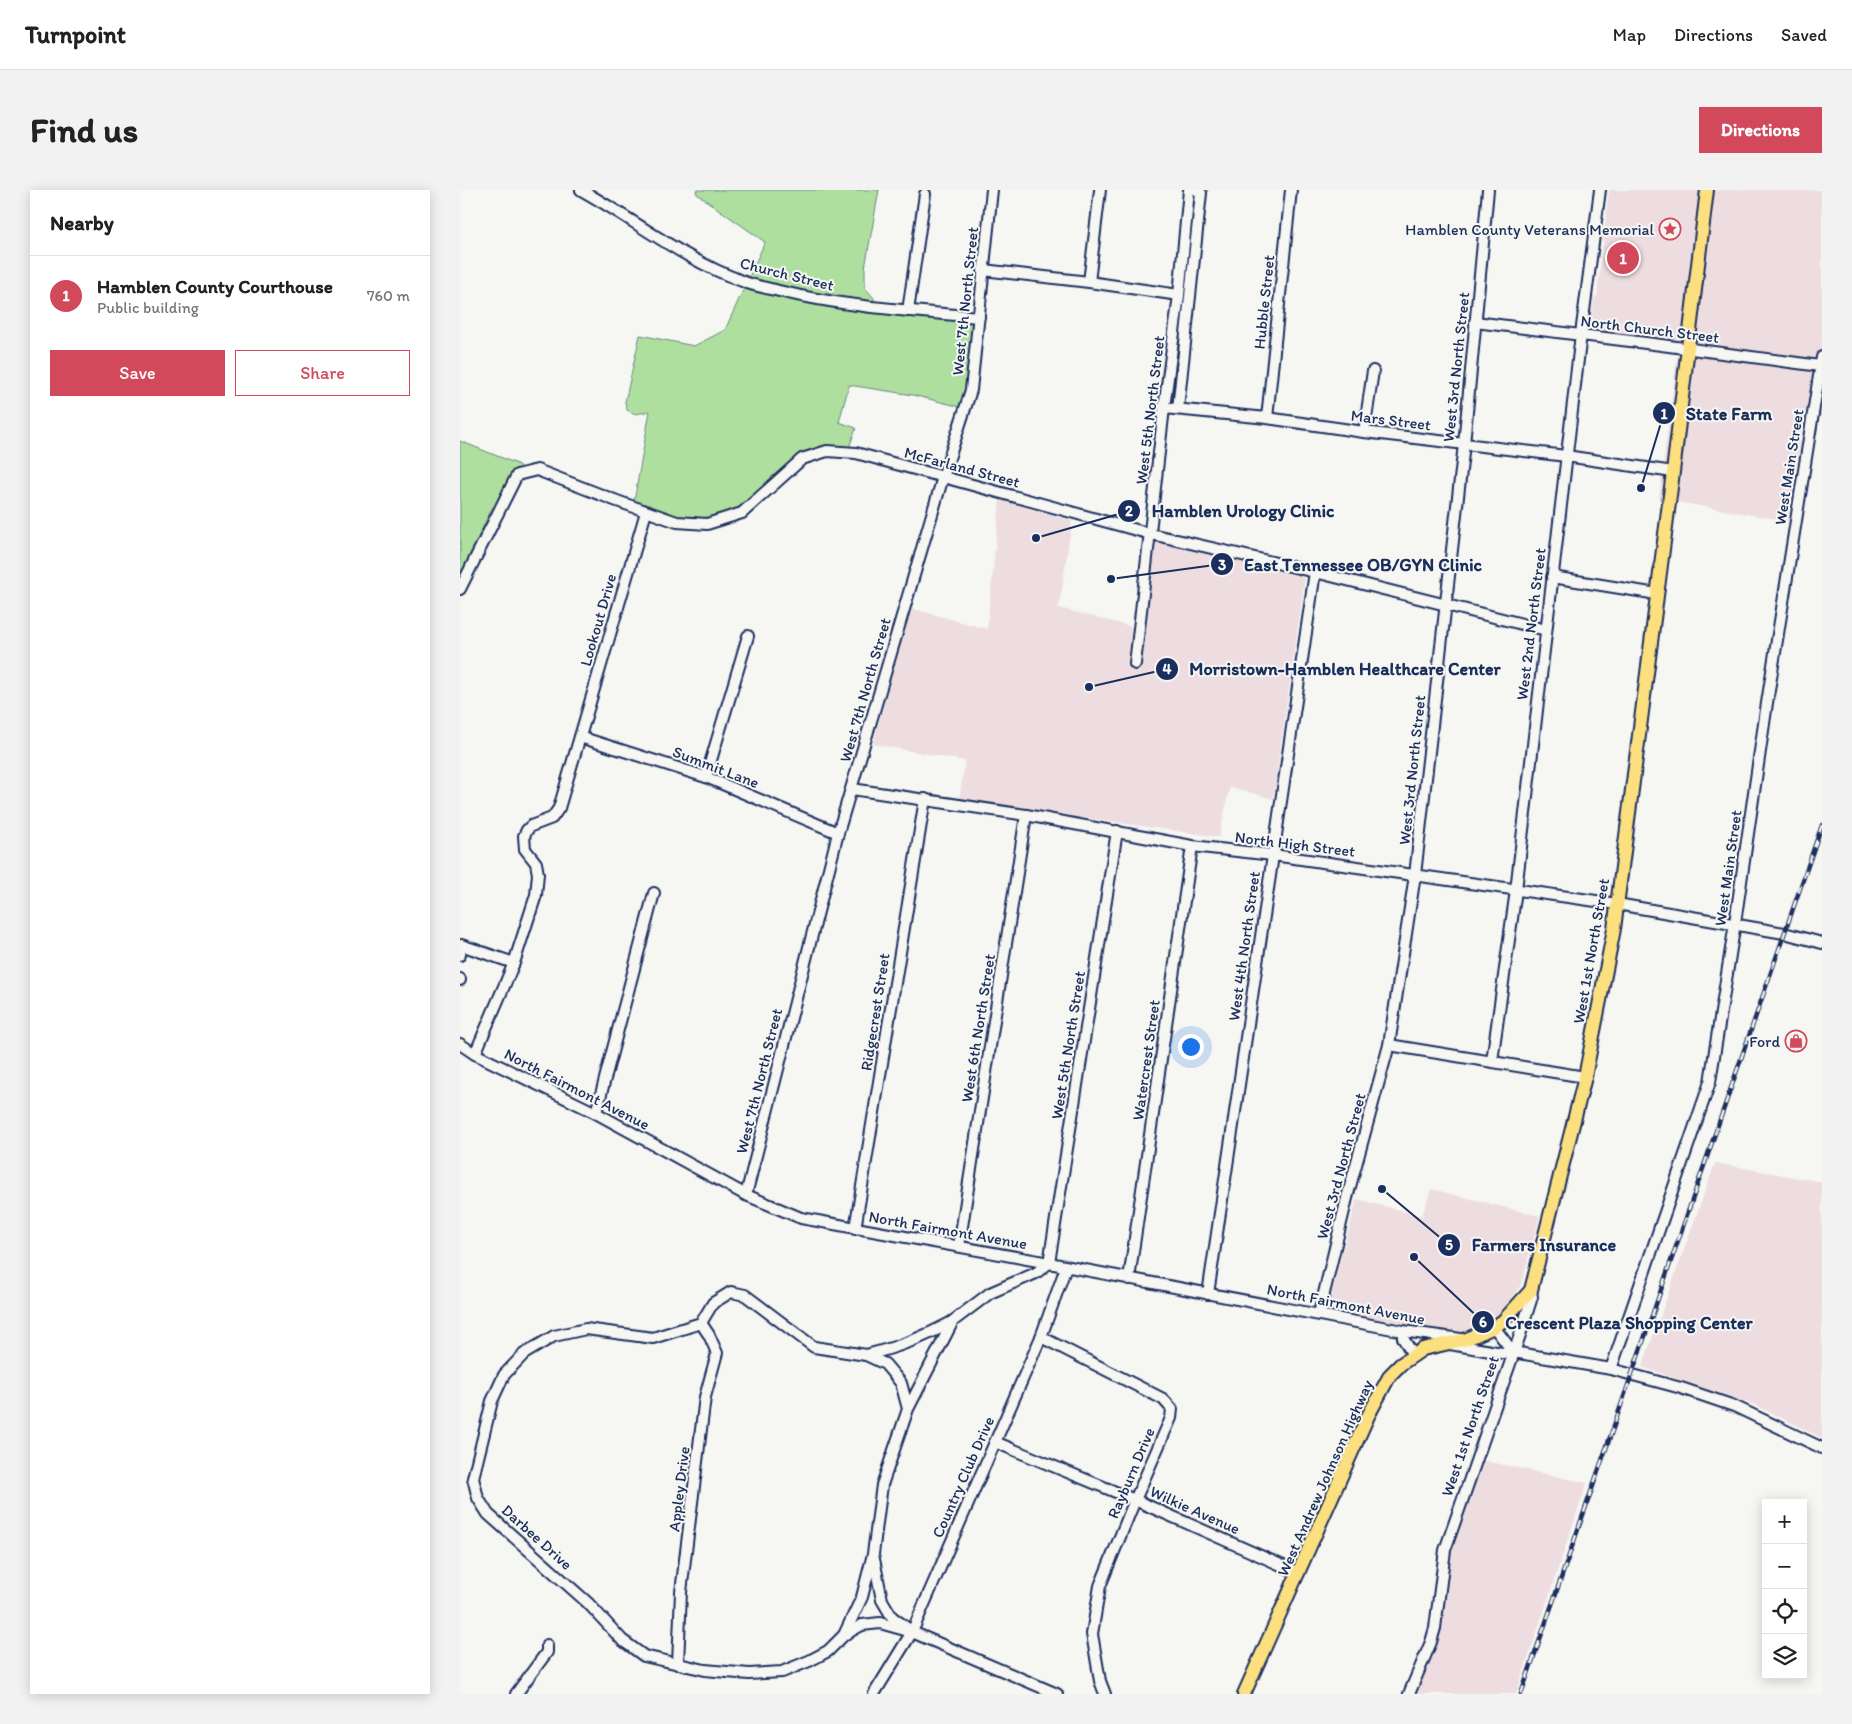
<!DOCTYPE html>
<html lang="en">
<head>
<meta charset="utf-8">
<style>
	body { margin:0; font-family:Itim,sans-serif; background:#f2f2f2; color:#222 }
	.controls { position:absolute; right:15px; bottom:15px; display:grid; overflow:hidden; border-radius:0px; box-shadow:0 2px 12px #0003 }
	.controls button { width:45px; height:45px; display:grid; place-items:center; padding:0; border:0; border-bottom:1px solid #e0e0e0; background:#fff; color:#222; font:25px sans-serif }
	.you { position:absolute; left:730px; top:856px; width:18px; height:18px; margin:-12px; border:4px solid #fff; border-radius:50%; background:#1a73e8; box-shadow:0 0 0 8px #1a73e833 }
	.badge { display:grid; place-items:center; width:32px; height:32px; border-radius:50%; background:#d1495b; color:#fff; font-size:16px; font-weight:700 }
	.pin { position:absolute; translate:-50% -50%; border:2px solid #fff; box-shadow:0 1px 5px #0006 }
	.list { margin:0; padding:0; list-style:none }
	h2 { display:flex; justify-content:space-between; align-items:center; height:65px; margin:0; padding:0 20px; font-size:21px }
	h2 small { font-size:16px; font-weight:400; color:#767676 }
	.list li { display:grid; grid-template-columns:32px 1fr auto; gap:15px; align-items:center; box-sizing:border-box; height:80px; padding:0 20px; border-top:1px solid #e0e0e0 }
	.list b { display:block; font-size:19px; white-space:nowrap }
	.list p { margin:0; font-size:16px; white-space:nowrap; color:#767676 }
	.list em { font-size:16px; font-style:normal; color:#767676 }
	.actions { display:flex; gap:10px; padding:15px 20px }
	.actions a { flex:1; padding:11px 0; border:1px solid #d1495b; border-radius:0px; text-align:center; font-size:18px; color:#d1495b }
	.actions .main { background:#d1495b; color:#fff }
	.icon { flex:none; width:28px; height:28px; fill:none; stroke:currentColor; stroke-width:2; stroke-linecap:round; stroke-linejoin:round }
	.map { position:relative; flex:none; width:1362px; height:1504px; overflow:hidden; border-radius:0px }
	header { display:flex; align-items:center; gap:30px; box-sizing:border-box; height:70px; padding:0 25px; background:#fff; border-bottom:1px solid #e0e0e0 }
	header strong { font-size:24px }
	nav { display:flex; gap:28px; margin-inline-start:auto; font-size:18px }
	.intro { display:flex; align-items:center; justify-content:space-between; box-sizing:border-box; height:120px; padding:0 30px }
	h1 { margin:0; font-size:35px }
	.button { padding:12px 22px; border-radius:0px; background:#d1495b; color:#fff; font-size:18px; font-weight:700 }
	main { display:flex; gap:30px; padding:0 30px }
	aside { flex:1; background:#fff; border-radius:0px; box-shadow:0 2px 12px #0003 }
	.map>svg:first-child { display:block }
	.built { fill:#eedde0 }
	.green { fill:#afdf9f; stroke:#65877e }
	.lines { fill:none; stroke-linecap:round; stroke-linejoin:round }
	.minor-casing { stroke:#1b2f5e; stroke-width:14 }
	.major-casing { stroke:#1b2f5e; stroke-width:16 }
	.minor { stroke:#f6f6f2; stroke-width:10 }
	.major { stroke:#fce080; stroke-width:12 }
	.rail-casing { stroke:#1b2f5e; stroke-width:4.5 }
	.rail { stroke:#f6f6f2; stroke-width:2.5; stroke-dasharray:8; stroke-linecap:butt }
	.labels { text-anchor:middle; dominant-baseline:central; stroke-width:4; stroke-linejoin:round; paint-order:stroke }
	.poi-label { font-size:16px; fill:#1b2f5e; stroke:#f6f6f2; text-anchor:end }
	.street-label { font-size:16px; fill:#1b2f5e; stroke:#f6f6f2 }
	.leader { fill:none; stroke:#1b2f5e; stroke-width:2 }
	.callout-dot { fill:#1b2f5e; stroke:#f6f6f2; stroke-width:2 }
	.mark-label { font-size:15px; text-anchor:middle; font-weight:bold; fill:#fff }
	.callout-label { font-size:18px; text-anchor:middle; font-weight:bold; fill:#1b2f5e; stroke:#f6f6f2; stroke-width:4; stroke-linejoin:round; paint-order:stroke }
</style>
</head>
<body>
<header>
<strong>Turnpoint</strong>
<nav><a>Map</a><a>Directions</a><a>Saved</a></nav>
</header>
<div class="intro"><h1>Find us</h1><a class="button">Directions</a></div>
<main>
<aside>
<h2>Nearby<small></small></h2>
<ul class="list">
<li><span class="badge">1</span><div><b>Hamblen County Courthouse</b><p>Public building</p></div><em>760 m</em></li>
</ul>
<div class="actions"><a class="main">Save</a><a>Share</a></div>
</aside>
<div class="map">
<svg width="1362" height="1504" viewBox="0 0 1362 1504">
	<rect width="100%" height="100%" fill="#f6f6f2"/>
	<filter id="ink" filterUnits="userSpaceOnUse"><feTurbulence type="fractalNoise" baseFrequency=".02" numOctaves="2"/><feDisplacementMap in="SourceGraphic" scale="10" xChannelSelector="R" yChannelSelector="G"/><feConvolveMatrix kernelMatrix="1 2 1 2 8 2 1 2 1" color-interpolation-filters="sRGB"/></filter>
	<g filter="url(#ink)">
		<g class="built">
			<polygon points="1149,0 1362,0 1362,227 1344,226 1328,331 1199,309 1219,152 1130,139 1134,108 1137,106"/>
			<polygon points="540,310 612,331 599,418 674,437 685,349 845,388 813,609 770,597 759,647 499,610 505,571 413,554 450,418 527,439"/>
			<polygon points="1255,973 1362,992 1362,1248 1295,1215 1182,1177"/>
			<polygon points="971,999 1080,1026 1061,1095 1045,1119 1036,1127 1022,1136 994,1144 983,1144 866,1122 897,1009 962,1026"/>
			<polygon points="1016,1269 1127,1293 1056,1504 949,1504 971,1452 984,1366"/>
		</g>
		<g class="green">
			<path d="M236 0H419L405 78V98L414 108 413 121 513 130 506 197 501 217 453 205 389 195 379 232 396 238 389 258C373 256 359 255 344 262 334 268 326 277 318 285 294 308 268 332 233 330 213 329 192 319 174 312L190 221 176 224 167 220 165 212 180 145 234 156 265 140 305 52 237 4Z"/>
			<polygon points="0,251 57,274 62,278 49,289 36,315 32,318 0,385"/>
		</g>
		<g class="lines">
			<g class="minor-casing">
				<g id="minor">
					<path d="M121 0C175 30 224 70 282 91 294 96 307 98 319 101 384 117 452 121 519 127"/>
					<polyline points="523,80 629,92 719,105"/>
					<polyline points="629,92 640,0"/>
					<polyline points="448,121 465,4"/>
					<polyline points="1015,132 1186,153 1360,176"/>
					<polyline points="704,218 807,228 904,242 1106,266 1213,282"/>
					<polyline points="718,219 741,3 737,0"/>
					<polyline points="807,228 831,0"/>
					<polyline points="904,242 913,181"/>
					<polyline points="1092,387 1197,404"/>
					<polyline points="0,399 57,285 77,280 157,311 217,332 247,334 282,323 342,269 367,261 396,263 691,344 855,382 1086,440"/>
					<polyline points="675,474 704,218 719,105 729,0"/>
					<polyline points="120,547 246,587 378,643"/>
					<polyline points="246,587 288,446"/>
					<polyline points="392,599 566,625 732,656 813,665 1157,714 1324,743 1362,753"/>
					<polyline points="0,765 1,755 54,773"/>
					<polyline points="0,789 0,790"/>
					<polyline points="0,854 15,864 136,923 286,1005 341,1028 589,1073 943,1141 1001,1149"/>
					<polyline points="929,855 1125,887"/>
					<polyline points="15,864 54,773 76,705 78,684 76,673 65,659 64,646 67,640 71,636 92,628 99,618 186,322"/>
					<polyline points="1032,871 1056,700 1121,144 1140,0"/>
					<polyline points="136,923 194,703"/>
					<polyline points="286,1005 378,643 483,287 511,200 532,0"/>
					<polyline points="395,1039 465,609"/>
					<polyline points="499,1056 566,625"/>
					<polyline points="589,1073 657,641"/>
					<polyline points="669,1089 732,656"/>
					<polyline points="748,1104 855,382"/>
					<polyline points="859,1124 888,1004 929,855 955,685 1004,254 1028,0"/>
					<polyline points="1034,1137 1053,1162"/>
					<polyline points="943,1141 943,1148 953,1165"/>
					<polyline points="581,1147 703,1209 712,1219 711,1228 675,1310 640,1396 632,1444 640,1491 645,1504"/>
					<polyline points="990,1154 1042,1163 1053,1162 1151,1179 1221,1198 1274,1216 1362,1258"/>
					<path d="M406 1165C439 1157 462 1148 492 1132"/>
					<polyline points="1151,1179 1250,892 1275,733 1307,513 1362,167"/>
					<polyline points="448,1219 441,1193 425,1174 406,1165 354,1157 285,1105 271,1102 253,1113 241,1133 193,1148 126,1139 94,1146 64,1164 44,1185 32,1211 13,1288 18,1308 28,1324 128,1413 162,1450 184,1466 245,1480 289,1484 322,1482 349,1471 368,1461 384,1445 402,1407 413,1364 422,1295 448,1219 493,1131 530,1103 576,1083 589,1073"/>
					<polyline points="535,1252 675,1310 839,1383"/>
					<polyline points="414,1369 422,1410 432,1427 447,1438"/>
					<polyline points="384,1445 402,1435 420,1433 452,1442 597,1504"/>
					<polyline points="218,1474 221,1402 245,1207 257,1163 249,1145 241,1133"/>
					<polyline points="56,1504 87,1462 87,1455"/>
					<polyline points="414,1504 452,1442 581,1147 606,1077"/>
					<polyline points="949,1504 971,1452 975,1438 985,1360 1060,1145 1072,1107 1071,1100"/>
				</g>
			</g>
			<g class="major-casing">
				<polyline id="major" points="784,1504 908,1226 930,1185 941,1174 963,1159 1007,1149 1034,1137 1043,1131 1071,1100 1125,887 1154,739 1213,282 1247,0"/>
			</g>
			<use href="#minor" class="minor"/>
			<use href="#major" class="major"/>
			<g class="rail-casing">
				<polyline id="rail" points="1061,1504 1362,635"/>
			</g>
			<use href="#rail" class="rail"/>
		</g>
	</g>
	<defs>
		<g id="sight-ring" transform="scale(1.125)"><circle r="9.5" fill="#f6f6f2" stroke="#d1495b" stroke-width="1.5"/><path d="M0-6L1.8-2.2L6-1.7L2.9 1.2L3.7 5.4L0 3.3L-3.7 5.4L-2.9 1.2L-6-1.7L-1.8-2.2Z" fill="#d1495b"/></g>
		<g id="shop-ring" transform="scale(1.125)"><circle r="9.5" fill="#f6f6f2" stroke="#d1495b" stroke-width="1.5"/><path d="M-5-2.5h2.3a2.7 3.5 0 0 1 5.4 0H5L5.5 6h-11ZM-1.5-2.5h3a1.5 2.3 0 0 0-3 0Z" fill="#d1495b"/></g>
	</defs>
	<g fill-rule="evenodd">
		<use href="#sight-ring" x="1210" y="39"/>
		<use href="#shop-ring" x="1336" y="851"/>
	</g>
	<g class="labels">
		<g class="poi-label">
			<text x="1194" y="39">Hamblen County Veterans Memorial</text>
			<text x="1320" y="851">Ford</text>
		</g>
		<g class="street-label">
			<text transform="translate(327 84) rotate(14)">Church Street</text>
			<text transform="translate(505 111) rotate(-84)">West 7th North Street</text>
			<text transform="translate(804 112) rotate(-84)">Hubble Street</text>
			<text transform="translate(1190 139) rotate(7)">North Church Street</text>
			<text transform="translate(996 177) rotate(-84)">West 3rd North Street</text>
			<text transform="translate(690 220) rotate(-83)">West 5th North Street</text>
			<text transform="translate(931 230) rotate(7)">Mars Street</text>
			<text transform="translate(502 277) rotate(15)">McFarland Street</text>
			<text transform="translate(1329 277) rotate(-81)">West Main Street</text>
			<text transform="translate(138 430) rotate(-74)">Lookout Drive</text>
			<text transform="translate(1071 434) rotate(-83)">West 2nd North Street</text>
			<text transform="translate(405 500) rotate(-74)">West 7th North Street</text>
			<text transform="translate(256 577) rotate(21)">Summit Lane</text>
			<text transform="translate(952 580) rotate(-84)">West 3rd North Street</text>
			<text transform="translate(835 654) rotate(7)">North High Street</text>
			<text transform="translate(1268 678) rotate(-82)">West Main Street</text>
			<text transform="translate(784 756) rotate(-82)">West 4th North Street</text>
			<text transform="translate(1131 761) rotate(-80)">West 1st North Street</text>
			<text transform="translate(415 822) rotate(-81)">Ridgecrest Street</text>
			<text transform="translate(518 838) rotate(-81)">West 6th North Street</text>
			<text transform="translate(608 855) rotate(-81)">West 5th North Street</text>
			<text transform="translate(686 870) rotate(-82)">Watercrest Street</text>
			<text transform="translate(299 891) rotate(-76)">West 7th North Street</text>
			<text transform="translate(117 899) rotate(27)">North Fairmont Avenue</text>
			<text transform="translate(881 976) rotate(-75)">West 3rd North Street</text>
			<text transform="translate(488 1040) rotate(10)">North Fairmont Avenue</text>
			<text transform="translate(886 1114) rotate(11)">North Fairmont Avenue</text>
			<text transform="translate(1010 1236) rotate(-71)">West 1st North Street</text>
			<text transform="translate(671 1283) rotate(-67)">Rayburn Drive</text>
			<text transform="translate(503 1287) rotate(-66)">Country Club Drive</text>
			<text transform="translate(865 1288) rotate(-66)">West Andrew Johnson Highway</text>
			<text transform="translate(219 1299) rotate(-83)">Appley Drive</text>
			<text transform="translate(735 1320) rotate(24)">Wilkie Avenue</text>
			<text transform="translate(77 1347) rotate(42)">Darbee Drive</text>
		</g>
	</g>
	<path class="leader" d="M1181 298L1204 223M576 348L669 321M651 389L762 374M629 497L707 479M922 999L989 1055M954 1067L1023 1132"/>
	<g class="callout-dot">
		<circle cx="1181" cy="298" r="5"/>
		<circle cx="576" cy="348" r="5"/>
		<circle cx="651" cy="389" r="5"/>
		<circle cx="629" cy="497" r="5"/>
		<circle cx="922" cy="999" r="5"/>
		<circle cx="954" cy="1067" r="5"/>
		<circle cx="1204" cy="223" r="12"/>
		<circle cx="669" cy="321" r="12"/>
		<circle cx="762" cy="374" r="12"/>
		<circle cx="707" cy="479" r="12"/>
		<circle cx="989" cy="1055" r="12"/>
		<circle cx="1023" cy="1132" r="12"/>
	</g>
	<g class="mark-label">
		<text x="1204" y="229">1</text>
		<text x="669" y="326">2</text>
		<text x="762" y="380">3</text>
		<text x="707" y="484">4</text>
		<text x="989" y="1060">5</text>
		<text x="1023" y="1137">6</text>
	</g>
	<g class="callout-label">
		<text x="1269" y="230">State Farm</text>
		<text x="783" y="327">Hamblen Urology Clinic</text>
		<text x="903" y="381">East Tennessee OB/GYN Clinic</text>
		<text x="885" y="485">Morristown-Hamblen Healthcare Center</text>
		<text x="1084" y="1061">Farmers Insurance</text>
		<text x="1169" y="1139">Crescent Plaza Shopping Center</text>
	</g>
</svg>
<div class="controls">
<button>+</button>
<button>−</button>
<button><svg class="icon" aria-label="locate" viewBox="0 0 24 24"><circle cx="12" cy="12" r="6"/><path d="M12 2v4M12 18v4M2 12h4M18 12h4"/></svg></button>
<button><svg class="icon" aria-label="layers" viewBox="0 0 24 24"><path d="M12 4l9 5-9 5-9-5zM3 14l9 5 9-5"/></svg></button>
</div>
<div class="you"></div>
<div class="pin badge" style="left:1163px;top:68px">1</div>
</div>
</main>
</body>
</html>
